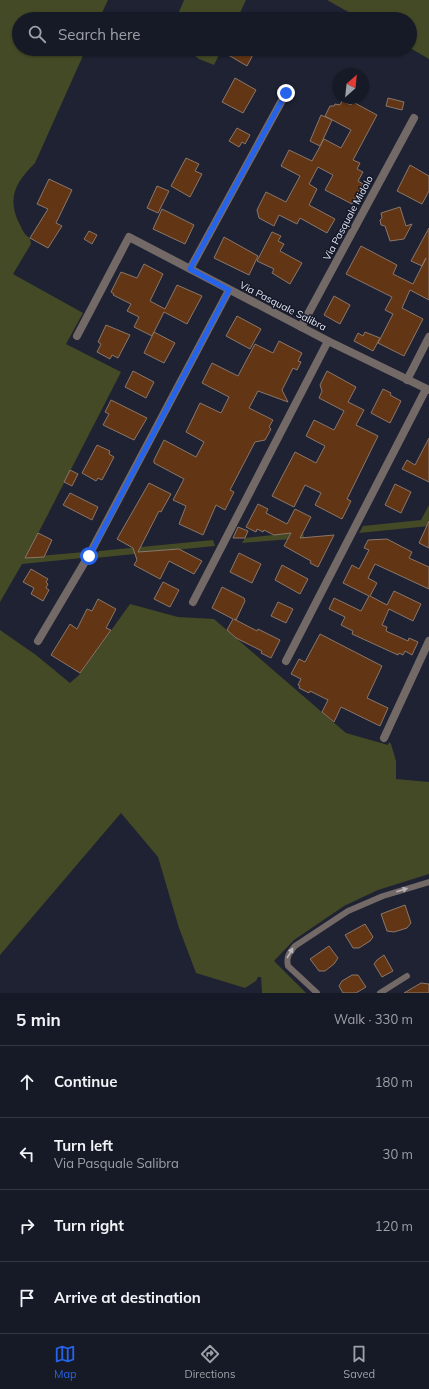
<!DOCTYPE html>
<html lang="en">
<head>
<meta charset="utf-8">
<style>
	body { margin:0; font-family:Mulish,sans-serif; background:#232732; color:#f1f3f6 }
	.compass { position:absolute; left:333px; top:68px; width:36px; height:36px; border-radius:50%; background:#161a26; box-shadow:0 1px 3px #0004; rotate:27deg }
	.stop { position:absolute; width:12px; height:12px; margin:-9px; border:3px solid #2563eb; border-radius:50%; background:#fff }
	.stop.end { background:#2563eb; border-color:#fff; box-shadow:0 1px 4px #0008 }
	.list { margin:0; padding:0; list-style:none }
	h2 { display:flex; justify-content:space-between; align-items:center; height:52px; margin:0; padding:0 16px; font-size:17px }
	h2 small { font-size:13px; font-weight:400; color:#9ea1a7 }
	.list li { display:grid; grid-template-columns:26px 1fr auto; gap:12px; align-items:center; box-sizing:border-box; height:72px; padding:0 16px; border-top:1px solid #353843 }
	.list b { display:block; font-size:15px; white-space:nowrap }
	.list p { margin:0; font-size:13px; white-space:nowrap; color:#9ea1a7 }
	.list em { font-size:13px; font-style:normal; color:#9ea1a7 }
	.icon { flex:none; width:22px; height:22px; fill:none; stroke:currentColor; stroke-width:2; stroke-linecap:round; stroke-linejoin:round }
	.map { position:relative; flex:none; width:429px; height:993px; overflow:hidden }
	.search { position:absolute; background:#161a26; box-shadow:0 1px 3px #0004; left:12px; right:12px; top:12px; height:44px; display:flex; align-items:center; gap:10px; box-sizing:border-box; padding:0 14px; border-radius:22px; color:#9ea1a7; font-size:15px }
	.sheet { height:340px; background:#161a26 }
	nav { display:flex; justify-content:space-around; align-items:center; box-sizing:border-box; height:56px; border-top:1px solid #353843; background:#161a26; font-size:11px; color:#9ea1a7 }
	nav a { display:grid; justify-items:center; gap:2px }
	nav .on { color:#2563eb }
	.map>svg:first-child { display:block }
	.green { fill:#444926 }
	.building { fill:#623615; stroke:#8a766a }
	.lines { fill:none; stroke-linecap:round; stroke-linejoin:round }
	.lane { stroke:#736966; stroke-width:6 }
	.street { stroke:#736966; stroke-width:8 }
	.oneway { fill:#b7b5bb }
	.route { stroke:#2563eb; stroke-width:5 }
	.labels { text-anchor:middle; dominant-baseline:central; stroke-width:3; stroke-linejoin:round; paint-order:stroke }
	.street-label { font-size:10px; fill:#e5e8f4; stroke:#151828 }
</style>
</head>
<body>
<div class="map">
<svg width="429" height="993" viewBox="0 0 429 993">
	<rect width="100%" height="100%" fill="#1e2232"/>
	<g class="green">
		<path d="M0 0H108L99 19H19V49H86L35 163C17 181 7 196 18 221 22 228 23 234 30 238L31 244 13 274 83 313 66 344 121 372 26 557 85 552 82 558 22 564 0 602Z"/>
		<polygon points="184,0 246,0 237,19 176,19"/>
		<polygon points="327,0 429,0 429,59 410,48 410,19 361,19"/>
		<polygon points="186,49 222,49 214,65 199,59"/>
		<polygon points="429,505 429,526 359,533 363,526 421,520"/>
		<polygon points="303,532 304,538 242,543 245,538"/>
		<polygon points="213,540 215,546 95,558 99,551"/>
		<polygon points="130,604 178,617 214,619 346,733 388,745 389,742 391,744 396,761 396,779 429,782 429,874 378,890 344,906 294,940 274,961 306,993 262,993 261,977 258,977 256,981 245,988 196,973 179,928 158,857 121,813 0,955 0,630 36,655 70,683 79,675"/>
	</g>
	<g class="building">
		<polygon points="218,49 256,49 247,66"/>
		<polygon points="235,78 256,90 243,113 222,102"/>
		<polygon points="388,98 404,102 402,110 386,106"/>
		<polygon points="342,101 351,105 353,102 377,115 353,160 360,163 357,169 363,172 358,181 363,184 352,204 325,190 333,175 318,167 309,184 317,189 309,205 335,219 327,233 300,218 297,224 279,215 274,226 259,218 257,210 266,192 286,202 300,176 281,166 289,150 312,161 324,139 341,148 351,130 325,116 330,106 334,106 335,104 340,105"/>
		<polygon points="321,115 332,120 320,146 310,141"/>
		<polygon points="237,128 250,135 245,144 242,142 239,147 229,141"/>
		<polygon points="186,158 199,164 195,171 202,174 190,197 171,186"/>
		<polygon points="410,165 429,176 429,191 422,204 397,191"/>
		<polygon points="49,179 72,190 56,223 62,226 48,248 30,238 48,209 37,204"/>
		<polygon points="157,186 169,191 158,213 147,208"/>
		<polygon points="400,207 406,226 412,224 404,239 390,241 385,226 381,225 380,220 382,218 381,213"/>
		<polygon points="162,209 194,225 185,244 153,229"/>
		<polygon points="429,228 429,300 410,290 402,308 423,319 404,356 378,343 393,314 385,310 392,297 346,274 361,246 397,265 393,274 413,284 426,258 422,266 411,261"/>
		<polygon points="89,231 97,235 92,244 84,239"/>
		<polygon points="272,232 281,236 278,241 284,244 280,251 302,263 290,284 272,273 274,269 257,261"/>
		<polygon points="224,237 258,256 249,275 214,258"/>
		<polygon points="144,264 163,274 150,301 165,309 177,285 202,296 187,324 164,312 152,336 134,327 139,317 127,311 131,304 113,295 114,294 111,292 121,272 137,278"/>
		<polygon points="334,296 350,305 340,324 324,315"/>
		<polygon points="237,316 261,329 250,349 226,336"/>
		<polygon points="106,325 130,335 118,358 112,355 110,359 97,352 101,344 98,342"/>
		<polygon points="154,332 175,343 164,363 144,353"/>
		<polygon points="365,332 380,338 373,351 354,341 358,333 363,336"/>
		<polygon points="279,341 302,353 298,361 301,362 297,370 293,368 282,390 288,402 258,391 249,408 273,420 269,427 271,429 265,440 255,442 230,490 234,492 225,510 216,505 203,535 179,524 186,506 173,500 184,479 154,463 154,460 164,440 196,457 204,442 186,432 200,403 221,413 229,397 202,383 212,363 238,376 255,344 273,353"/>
		<polygon points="133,371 154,382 146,398 125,387"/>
		<polygon points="327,371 356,387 348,402 364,410 356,425 378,436 347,499 351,501 342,519 315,505 321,493 305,485 294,507 272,496 295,452 316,463 325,446 306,436 314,420 334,430 344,411 319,398 322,391 320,385"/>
		<polygon points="383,389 391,393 390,395 401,401 390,423 371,413"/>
		<polygon points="111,400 147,418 134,440 103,425 109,414 105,412"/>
		<polygon points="429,438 429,482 402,469 407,460 415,465"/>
		<polygon points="97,445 110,451 109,454 114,457 102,480 98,478 96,481 82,473"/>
		<polygon points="70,470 78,474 72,486 64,482"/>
		<polygon points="149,483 171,494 161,512 159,511 138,552 179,549 202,561 194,574 169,561 160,579 134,565 137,560 133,548 117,539"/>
		<polygon points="395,484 411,492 401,513 385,505"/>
		<polygon points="70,493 98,507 92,520 63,505"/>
		<polygon points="258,504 268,509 266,513 287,524 295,509 311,517 300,538 334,535 318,567 310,563 311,561 284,546 291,533 274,535 264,530 263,532 257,529 256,532 246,527"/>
		<polygon points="429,521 429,548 419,543"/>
		<polygon points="238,527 248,531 245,538 233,538"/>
		<polygon points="38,533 52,540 44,557 25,558"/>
		<polygon points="387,539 412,552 409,558 429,567 429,589 375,564 368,578 377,583 370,596 387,605 394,591 421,604 413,621 389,609 382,625 387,627 386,631 408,641 409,638 418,642 412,655 405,651 403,655 399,653 398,655 352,634 353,631 341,625 345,617 329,609 334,598 361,611 369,596 343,583 352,565 359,569 369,550 364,548 368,540"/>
		<polygon points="239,553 261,564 252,583 230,572"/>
		<polygon points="282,565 308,579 300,594 275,580"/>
		<polygon points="31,569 48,579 46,582 48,584 46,588 49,590 43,601 31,594 34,588 23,582"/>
		<polygon points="163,582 179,590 170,607 154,599"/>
		<polygon points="222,587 244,598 245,601 236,620 234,619 257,631 258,629 280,640 271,658 261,653 262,651 236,638 227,630 233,619 212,608"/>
		<polygon points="98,599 116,609 106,628 111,630 80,673 51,655 70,624 77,629 87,609 92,611"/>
		<polygon points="278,602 293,609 286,623 271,616"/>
		<polygon points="320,634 382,666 367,698 388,708 380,726 341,707 334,722 322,712 328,700 310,691 309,693 299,688 300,686 298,685 301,679 291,674 299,659 305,662"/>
		<polygon points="405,905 411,923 407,928 394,932 387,931 381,914"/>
		<polygon points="365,924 373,937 370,941 359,948 353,948 345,935"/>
		<polygon points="329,946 338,958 334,964 325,971 319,971 310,959"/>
		<polygon points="384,955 393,971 382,977 374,964 377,960"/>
		<polygon points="352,975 358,975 366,987 356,993 343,993 339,986 342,981"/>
		<polygon points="421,983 429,984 429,993 404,993"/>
	</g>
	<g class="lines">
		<g class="lane">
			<path d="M317 993 288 966C286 957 289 953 295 946L348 911 383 896 429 882"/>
			<polyline points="380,993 407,976"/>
		</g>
		<g class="street">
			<polyline points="190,269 286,93"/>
			<polyline points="301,327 414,118"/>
			<polyline points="77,336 129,237 328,341 429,390"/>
			<polyline points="407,380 429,337"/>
			<polyline points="193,602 328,341"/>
			<polyline points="38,641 89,555 229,290"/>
			<polyline points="286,661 426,389"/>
			<polyline points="384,738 429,641"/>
		</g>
	</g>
	<defs><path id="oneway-solid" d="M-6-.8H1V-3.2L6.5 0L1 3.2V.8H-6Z"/></defs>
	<g class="oneway">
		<use href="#oneway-solid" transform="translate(402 890) rotate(-17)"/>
		<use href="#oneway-solid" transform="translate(290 953) rotate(-60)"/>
	</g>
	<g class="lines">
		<polyline class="route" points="89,556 229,290 190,269 286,93"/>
	</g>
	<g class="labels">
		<g class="street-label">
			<text transform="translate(348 218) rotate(-62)">Via Pasquale Midolo</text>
			<text transform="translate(283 306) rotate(27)">Via Pasquale Salibra</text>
		</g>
	</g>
</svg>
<svg class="compass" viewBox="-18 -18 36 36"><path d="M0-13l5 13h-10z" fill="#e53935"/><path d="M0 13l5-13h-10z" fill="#9ea1a7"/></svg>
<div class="stop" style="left:89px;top:556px"></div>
<div class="stop end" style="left:286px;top:93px"></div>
<div class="search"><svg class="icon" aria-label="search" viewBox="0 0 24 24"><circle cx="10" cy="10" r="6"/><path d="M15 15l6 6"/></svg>Search here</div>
</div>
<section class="sheet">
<h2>5 min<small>Walk · 330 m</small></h2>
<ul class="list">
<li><svg class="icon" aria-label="ahead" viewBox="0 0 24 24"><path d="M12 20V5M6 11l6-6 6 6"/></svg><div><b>Continue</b></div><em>180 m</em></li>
<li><svg class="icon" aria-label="left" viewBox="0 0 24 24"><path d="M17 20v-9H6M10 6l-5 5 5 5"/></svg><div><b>Turn left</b><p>Via Pasquale Salibra</p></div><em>30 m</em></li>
<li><svg class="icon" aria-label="right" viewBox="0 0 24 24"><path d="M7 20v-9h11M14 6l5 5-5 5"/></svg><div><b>Turn right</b></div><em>120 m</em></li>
<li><svg class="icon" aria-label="arrive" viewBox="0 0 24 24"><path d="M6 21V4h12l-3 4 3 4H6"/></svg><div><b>Arrive at destination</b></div></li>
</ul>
</section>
<nav>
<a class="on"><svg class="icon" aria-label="map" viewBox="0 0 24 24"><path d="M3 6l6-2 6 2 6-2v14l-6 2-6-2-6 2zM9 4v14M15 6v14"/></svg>Map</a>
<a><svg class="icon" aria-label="directions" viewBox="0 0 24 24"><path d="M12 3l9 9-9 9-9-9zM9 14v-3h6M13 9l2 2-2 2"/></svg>Directions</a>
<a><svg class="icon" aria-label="saved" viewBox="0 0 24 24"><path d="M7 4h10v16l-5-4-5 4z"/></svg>Saved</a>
</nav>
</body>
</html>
